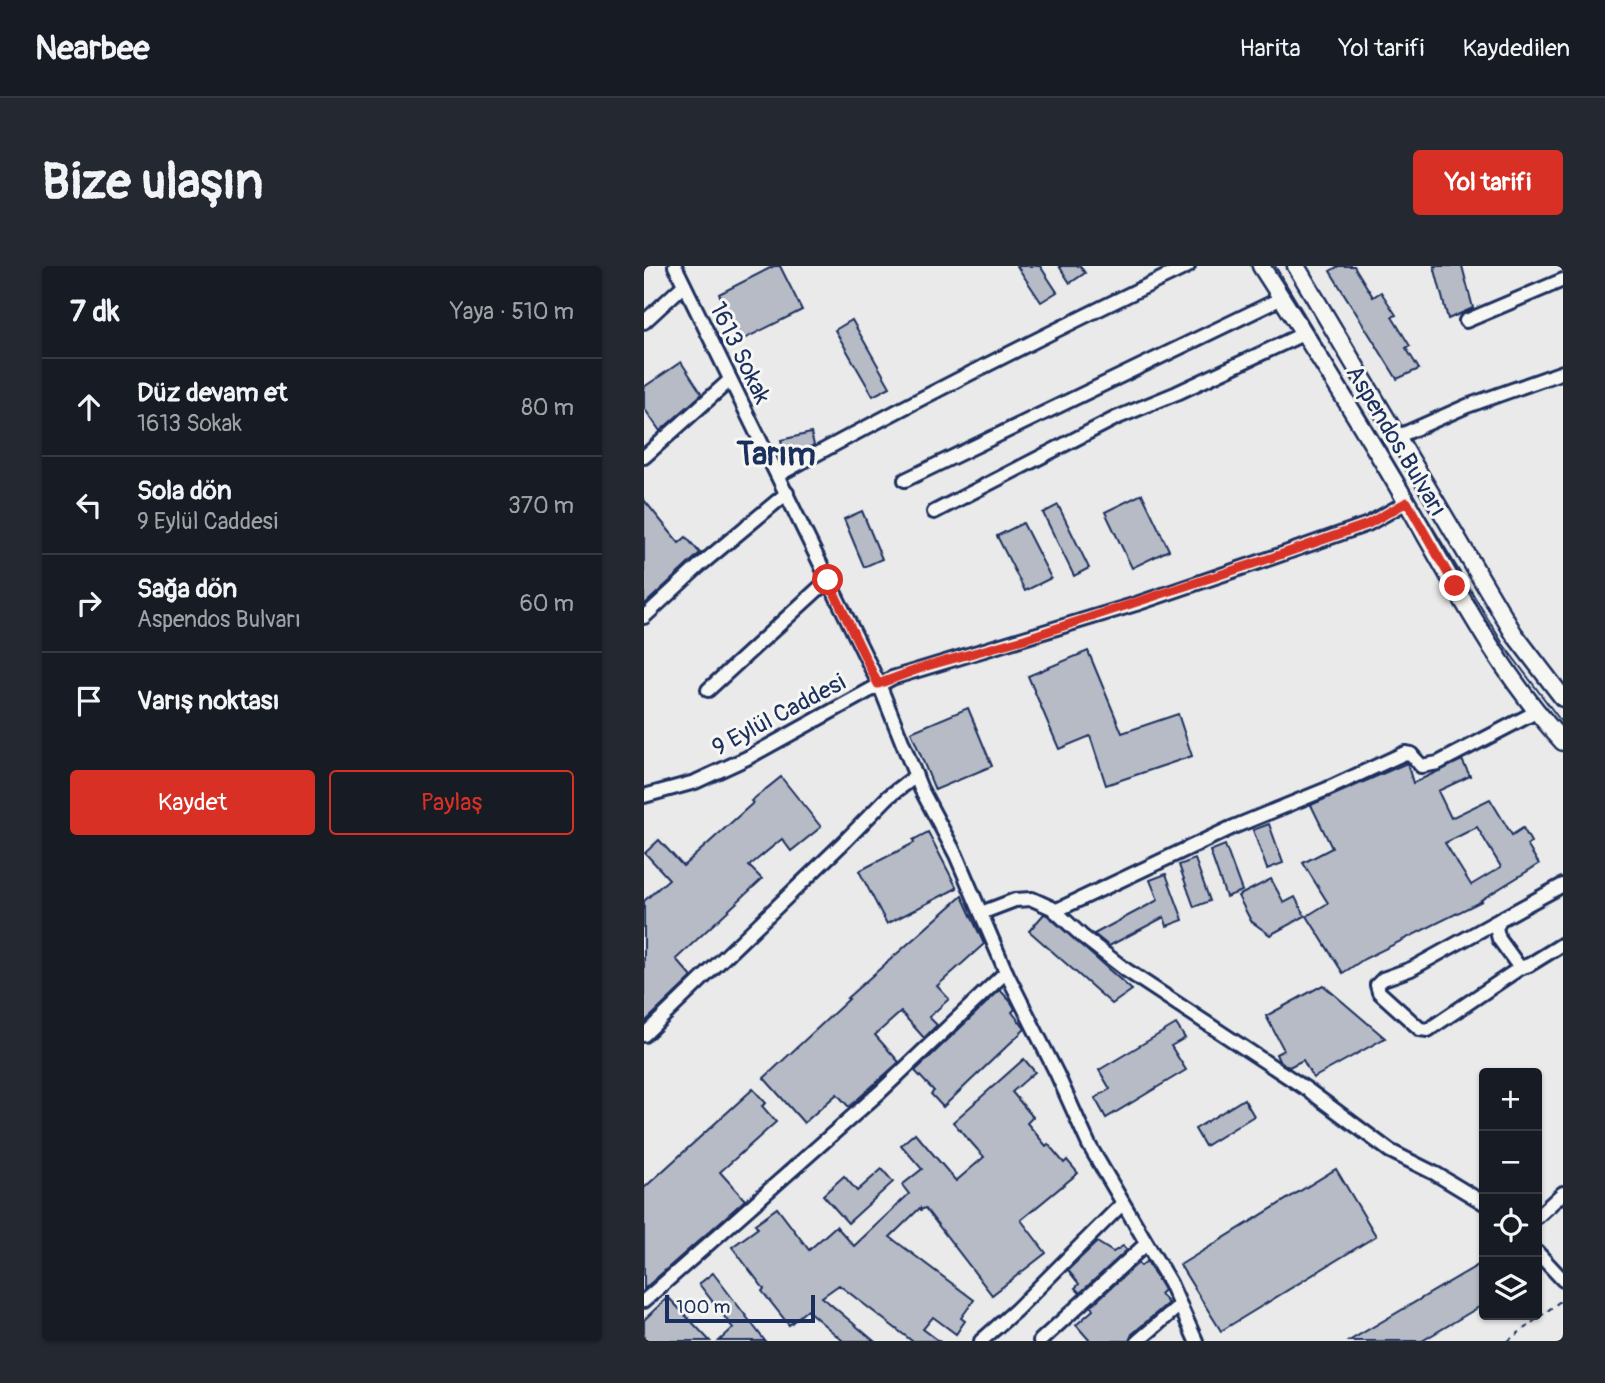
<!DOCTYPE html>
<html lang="tr">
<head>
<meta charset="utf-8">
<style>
	body { margin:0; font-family:Pangolin,sans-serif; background:#242831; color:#f1f3f6 }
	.controls { position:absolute; right:21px; bottom:21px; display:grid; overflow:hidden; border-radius:7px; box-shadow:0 2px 5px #0004 }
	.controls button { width:63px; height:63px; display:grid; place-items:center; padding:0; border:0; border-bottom:2px solid #363941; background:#171b24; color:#f1f3f6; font:35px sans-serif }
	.scale { position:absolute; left:21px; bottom:18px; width:150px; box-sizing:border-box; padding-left:7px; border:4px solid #1b2f5e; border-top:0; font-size:19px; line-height:24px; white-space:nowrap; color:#1b2f5e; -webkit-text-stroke:5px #f6f6f2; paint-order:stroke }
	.stop { position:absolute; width:21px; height:21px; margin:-16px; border:5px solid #d93025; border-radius:50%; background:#fff }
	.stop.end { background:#d93025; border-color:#fff; box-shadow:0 2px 7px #0008 }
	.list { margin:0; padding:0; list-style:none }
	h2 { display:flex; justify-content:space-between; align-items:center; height:91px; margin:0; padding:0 28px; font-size:30px }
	h2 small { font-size:23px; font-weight:400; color:#9ea1a6 }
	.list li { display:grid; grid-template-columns:46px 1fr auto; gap:21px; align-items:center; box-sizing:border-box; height:98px; padding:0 28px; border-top:2px solid #363941 }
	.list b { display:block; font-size:26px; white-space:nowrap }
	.list p { margin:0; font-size:23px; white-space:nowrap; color:#9ea1a6 }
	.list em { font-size:23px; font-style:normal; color:#9ea1a6 }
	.actions { display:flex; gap:14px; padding:21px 28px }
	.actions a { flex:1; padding:16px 0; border:2px solid #d93025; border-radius:7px; text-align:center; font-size:24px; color:#d93025 }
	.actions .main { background:#d93025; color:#fff }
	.icon { flex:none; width:38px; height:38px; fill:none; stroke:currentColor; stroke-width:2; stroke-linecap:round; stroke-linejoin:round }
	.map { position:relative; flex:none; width:919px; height:1075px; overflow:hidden; border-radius:7px }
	header { display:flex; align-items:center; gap:42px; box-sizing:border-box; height:98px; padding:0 35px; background:#171b24; border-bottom:2px solid #363941 }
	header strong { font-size:33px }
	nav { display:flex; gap:38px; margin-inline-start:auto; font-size:24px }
	.intro { display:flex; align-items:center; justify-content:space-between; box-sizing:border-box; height:168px; padding:0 42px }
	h1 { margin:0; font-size:49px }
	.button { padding:18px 32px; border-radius:7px; background:#d93025; color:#fff; font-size:24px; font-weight:700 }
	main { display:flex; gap:42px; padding:0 42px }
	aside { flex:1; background:#171b24; border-radius:7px; box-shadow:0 2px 5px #0004 }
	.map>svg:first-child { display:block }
	.building { fill:#b6bbc6; stroke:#1b2f5e; stroke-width:2; fill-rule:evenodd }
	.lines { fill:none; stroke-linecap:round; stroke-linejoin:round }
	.minor-casing { stroke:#1b2f5e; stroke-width:18 }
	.major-casing { stroke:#1b2f5e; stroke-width:21 }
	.path { stroke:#1b2f5e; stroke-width:2; stroke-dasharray:5 5; stroke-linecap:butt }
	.minor { stroke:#f6f6f2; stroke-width:12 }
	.major { stroke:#f6f6f2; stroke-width:16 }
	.tram { stroke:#1b2f5e; stroke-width:2 }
	.route { stroke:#d93025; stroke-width:9 }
	.labels { text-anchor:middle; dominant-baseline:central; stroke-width:6; stroke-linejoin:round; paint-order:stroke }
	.street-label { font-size:24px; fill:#1b2f5e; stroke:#f6f6f2 }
	.district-label { font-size:32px; font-weight:bold; fill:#1b2f5e; stroke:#f6f6f2 }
</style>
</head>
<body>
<header>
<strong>Nearbee</strong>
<nav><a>Harita</a><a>Yol tarifi</a><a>Kaydedilen</a></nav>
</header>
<div class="intro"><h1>Bize ulaşın</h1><a class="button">Yol tarifi</a></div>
<main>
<aside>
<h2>7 dk<small>Yaya · 510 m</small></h2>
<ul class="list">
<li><svg class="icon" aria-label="ahead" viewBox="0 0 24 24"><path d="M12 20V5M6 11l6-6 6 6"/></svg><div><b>Düz devam et</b><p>1613 Sokak</p></div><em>80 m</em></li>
<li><svg class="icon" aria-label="left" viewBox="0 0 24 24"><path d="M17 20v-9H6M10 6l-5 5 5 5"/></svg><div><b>Sola dön</b><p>9 Eylül Caddesi</p></div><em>370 m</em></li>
<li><svg class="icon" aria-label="right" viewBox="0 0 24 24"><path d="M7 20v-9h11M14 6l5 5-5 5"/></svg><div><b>Sağa dön</b><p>Aspendos Bulvarı</p></div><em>60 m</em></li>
<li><svg class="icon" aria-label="arrive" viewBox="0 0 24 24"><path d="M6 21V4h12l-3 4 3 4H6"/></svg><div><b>Varış noktası</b></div></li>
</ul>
<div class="actions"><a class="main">Kaydet</a><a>Paylaş</a></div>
</aside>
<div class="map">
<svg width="919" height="1075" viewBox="0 0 919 1075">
	<rect width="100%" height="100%" fill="#e9eae9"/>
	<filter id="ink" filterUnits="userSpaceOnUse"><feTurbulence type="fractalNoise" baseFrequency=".0143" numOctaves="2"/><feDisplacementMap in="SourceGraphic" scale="14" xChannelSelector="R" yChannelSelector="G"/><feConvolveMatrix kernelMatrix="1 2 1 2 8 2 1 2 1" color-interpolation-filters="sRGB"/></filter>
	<g filter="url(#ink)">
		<g class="building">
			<polygon points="130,0 136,0 158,44 98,74 75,28"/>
			<polygon points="373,0 396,0 413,26 397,36"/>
			<polygon points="415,0 436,0 441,7 426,17"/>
			<polygon points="695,0 710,0 729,31 737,26 752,49 748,51 766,80 762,82 775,103 753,113 686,5"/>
			<polygon points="790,0 818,0 829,42 804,53"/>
			<polygon points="208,54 246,121 229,130 191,64"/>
			<polygon points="37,96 58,128 16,165 0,142 0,121"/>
			<polygon points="167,167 170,179 155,187 141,191 137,174"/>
			<polygon points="498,228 525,284 488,302 461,246"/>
			<polygon points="0,234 35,277 42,271 56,287 0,339"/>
			<polygon points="414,239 445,302 430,310 399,247"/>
			<polygon points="218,245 238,293 220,301 200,253"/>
			<polygon points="379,257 407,312 381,325 353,270"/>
			<polygon points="444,385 478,467 534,448 548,490 462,519 446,470 415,483 384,410"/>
			<polygon points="324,442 348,500 291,524 267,466"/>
			<path d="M818 494 826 510 794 525 807 552 846 533 868 569 879 562 887 576 883 579 895 598 837 634 838 635 720 693 699 707 663 650 684 637 659 597 688 582 667 539 763 497 769 517ZM833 561 857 601 827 619 801 577Z"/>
			<polygon points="137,511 177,561 147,585 138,573 105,600 118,613 32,693 48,711 0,757 0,635 25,613 1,587 15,574 39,600 109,537 107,535"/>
			<polygon points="625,558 639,597 623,603 609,564"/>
			<polygon points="284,566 313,622 243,658 215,605 270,577 269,574"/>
			<polygon points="581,579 598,625 582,631 566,585"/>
			<polygon points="551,593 566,635 550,641 535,599"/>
			<polygon points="522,608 539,654 523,660 520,651 465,680 450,668 514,634 506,614"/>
			<polygon points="627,613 640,637 651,631 661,650 626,669 607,655 594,630"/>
			<polygon points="318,630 340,678 293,720 305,733 285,751 293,759 280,772 257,746 231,769 255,796 205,841 193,828 160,857 120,812 205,733 203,732"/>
			<polygon points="400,648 403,649 488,724 468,738 385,665"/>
			<polygon points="679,719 741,772 669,812 659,794 645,801 635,795 632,788 640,784 622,750"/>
			<polygon points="356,724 367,736 371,743 368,746 381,763 299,841 287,828 290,825 271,805"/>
			<polygon points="532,758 541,772 527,780 542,804 462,852 451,832 466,823 455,804"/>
			<polygon points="380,793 391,806 368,826 389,851 383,857 402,880 404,878 420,897 423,894 434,907 377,954 402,987 348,1029 281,942 277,944 276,942 246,971 330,1034 317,1052 321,1055 312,1068 289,1051 279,1063 295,1075 268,1075 195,1019 178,1031 230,1075 199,1075 163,1044 145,1059 118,1025 120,1023 88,981 114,962 111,958 133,942 165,984 192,960 210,980 265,928 258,919 278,903 257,879 271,867 312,915 340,891 309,856"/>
			<polygon points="109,823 122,837 118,840 132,856 76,906 101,934 0,1023 0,922"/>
			<polygon points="600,833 610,850 561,880 551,863"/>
			<polygon points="238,903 249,916 204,957 179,929 200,910 213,925"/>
			<polygon points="692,903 732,970 577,1065 536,999"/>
			<polygon points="453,976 469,986 479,980 483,984 436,1027 431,1022 435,1018 424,1004"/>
			<polygon points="503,995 520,1024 516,1028 524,1037 488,1068 485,1075 446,1075 432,1059 449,1044 447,1040 494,997 497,1000"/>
			<polygon points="836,998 840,1005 840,1038 778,1075 705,1075"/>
			<polygon points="69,1007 121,1075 75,1075 89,1062 55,1018"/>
			<polygon points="24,1031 66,1075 0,1075 0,1054"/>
		</g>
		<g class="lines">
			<g class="minor-casing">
				<g id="minor">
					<polyline points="31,0 235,418 277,523 312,589 362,706 413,808 445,879 526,1017 552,1075"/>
					<polyline points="822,55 919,14"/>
					<polyline points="0,56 40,19"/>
					<polyline points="755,170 823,140 919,106"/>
					<polyline points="0,191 86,114"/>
					<path d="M134 209C269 135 406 66 544 0"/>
					<polyline points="261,214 638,32"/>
					<polyline points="290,246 472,152 533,127 661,67"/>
					<polyline points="0,351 55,300 143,227"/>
					<polyline points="64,424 184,314"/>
					<polyline points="0,530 51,516 103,492 248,412 492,338 624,293 724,258 763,236"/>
					<polyline points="411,645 587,562 683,523 761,487 767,488 777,500 794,497 892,446"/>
					<polyline points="337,647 371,634 388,633 408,642 438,670 482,704 664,824 746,885 792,908 840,937"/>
					<polyline points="857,653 767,703 739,713 733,719 735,726 776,763 784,764 876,702 885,699 919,678"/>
					<polyline points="876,702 855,673 852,662 857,653 919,619"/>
					<polyline points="0,769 201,575 244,531 272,510"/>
					<polyline points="893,951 919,927"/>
					<polyline points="893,986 919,1014"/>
					<polyline points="0,1035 236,826 362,706"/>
					<polyline points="337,1075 372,1044 478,938"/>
					<polyline points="396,1075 502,978"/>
					<polyline points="494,1075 536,1039"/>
				</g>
			</g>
			<g class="major-casing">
				<g id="major">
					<path d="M617 0C668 79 718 159 765 240 812 322 855 406 919 476"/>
					<polyline points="652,0 870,368 919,432"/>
				</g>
			</g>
			<polyline class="path" points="864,1075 919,1033"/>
			<use href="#minor" class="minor"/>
			<use href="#major" class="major"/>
			<polyline class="tram" points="631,0 859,378 919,458"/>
		</g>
	</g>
	<g class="lines" filter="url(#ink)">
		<polyline class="route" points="184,314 234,418 283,400 380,373 624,293 724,258 763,236 811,320"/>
	</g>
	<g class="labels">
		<g class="street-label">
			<text transform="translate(96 87) rotate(64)">1613 Sokak</text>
			<text transform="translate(752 175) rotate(59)">Aspendos Bulvarı</text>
			<text transform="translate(135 449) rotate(-28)">9 Eylül Caddesi</text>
		</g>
		<g class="district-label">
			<text x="132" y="189">Tarım</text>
		</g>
	</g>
</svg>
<div class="controls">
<button>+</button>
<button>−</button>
<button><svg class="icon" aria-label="locate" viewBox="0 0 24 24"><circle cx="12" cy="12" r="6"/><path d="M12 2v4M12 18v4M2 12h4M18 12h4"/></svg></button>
<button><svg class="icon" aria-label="layers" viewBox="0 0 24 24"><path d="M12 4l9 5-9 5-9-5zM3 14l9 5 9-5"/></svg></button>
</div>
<div class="scale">100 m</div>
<div class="stop" style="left:184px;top:314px"></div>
<div class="stop end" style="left:811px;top:320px"></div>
</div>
</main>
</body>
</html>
